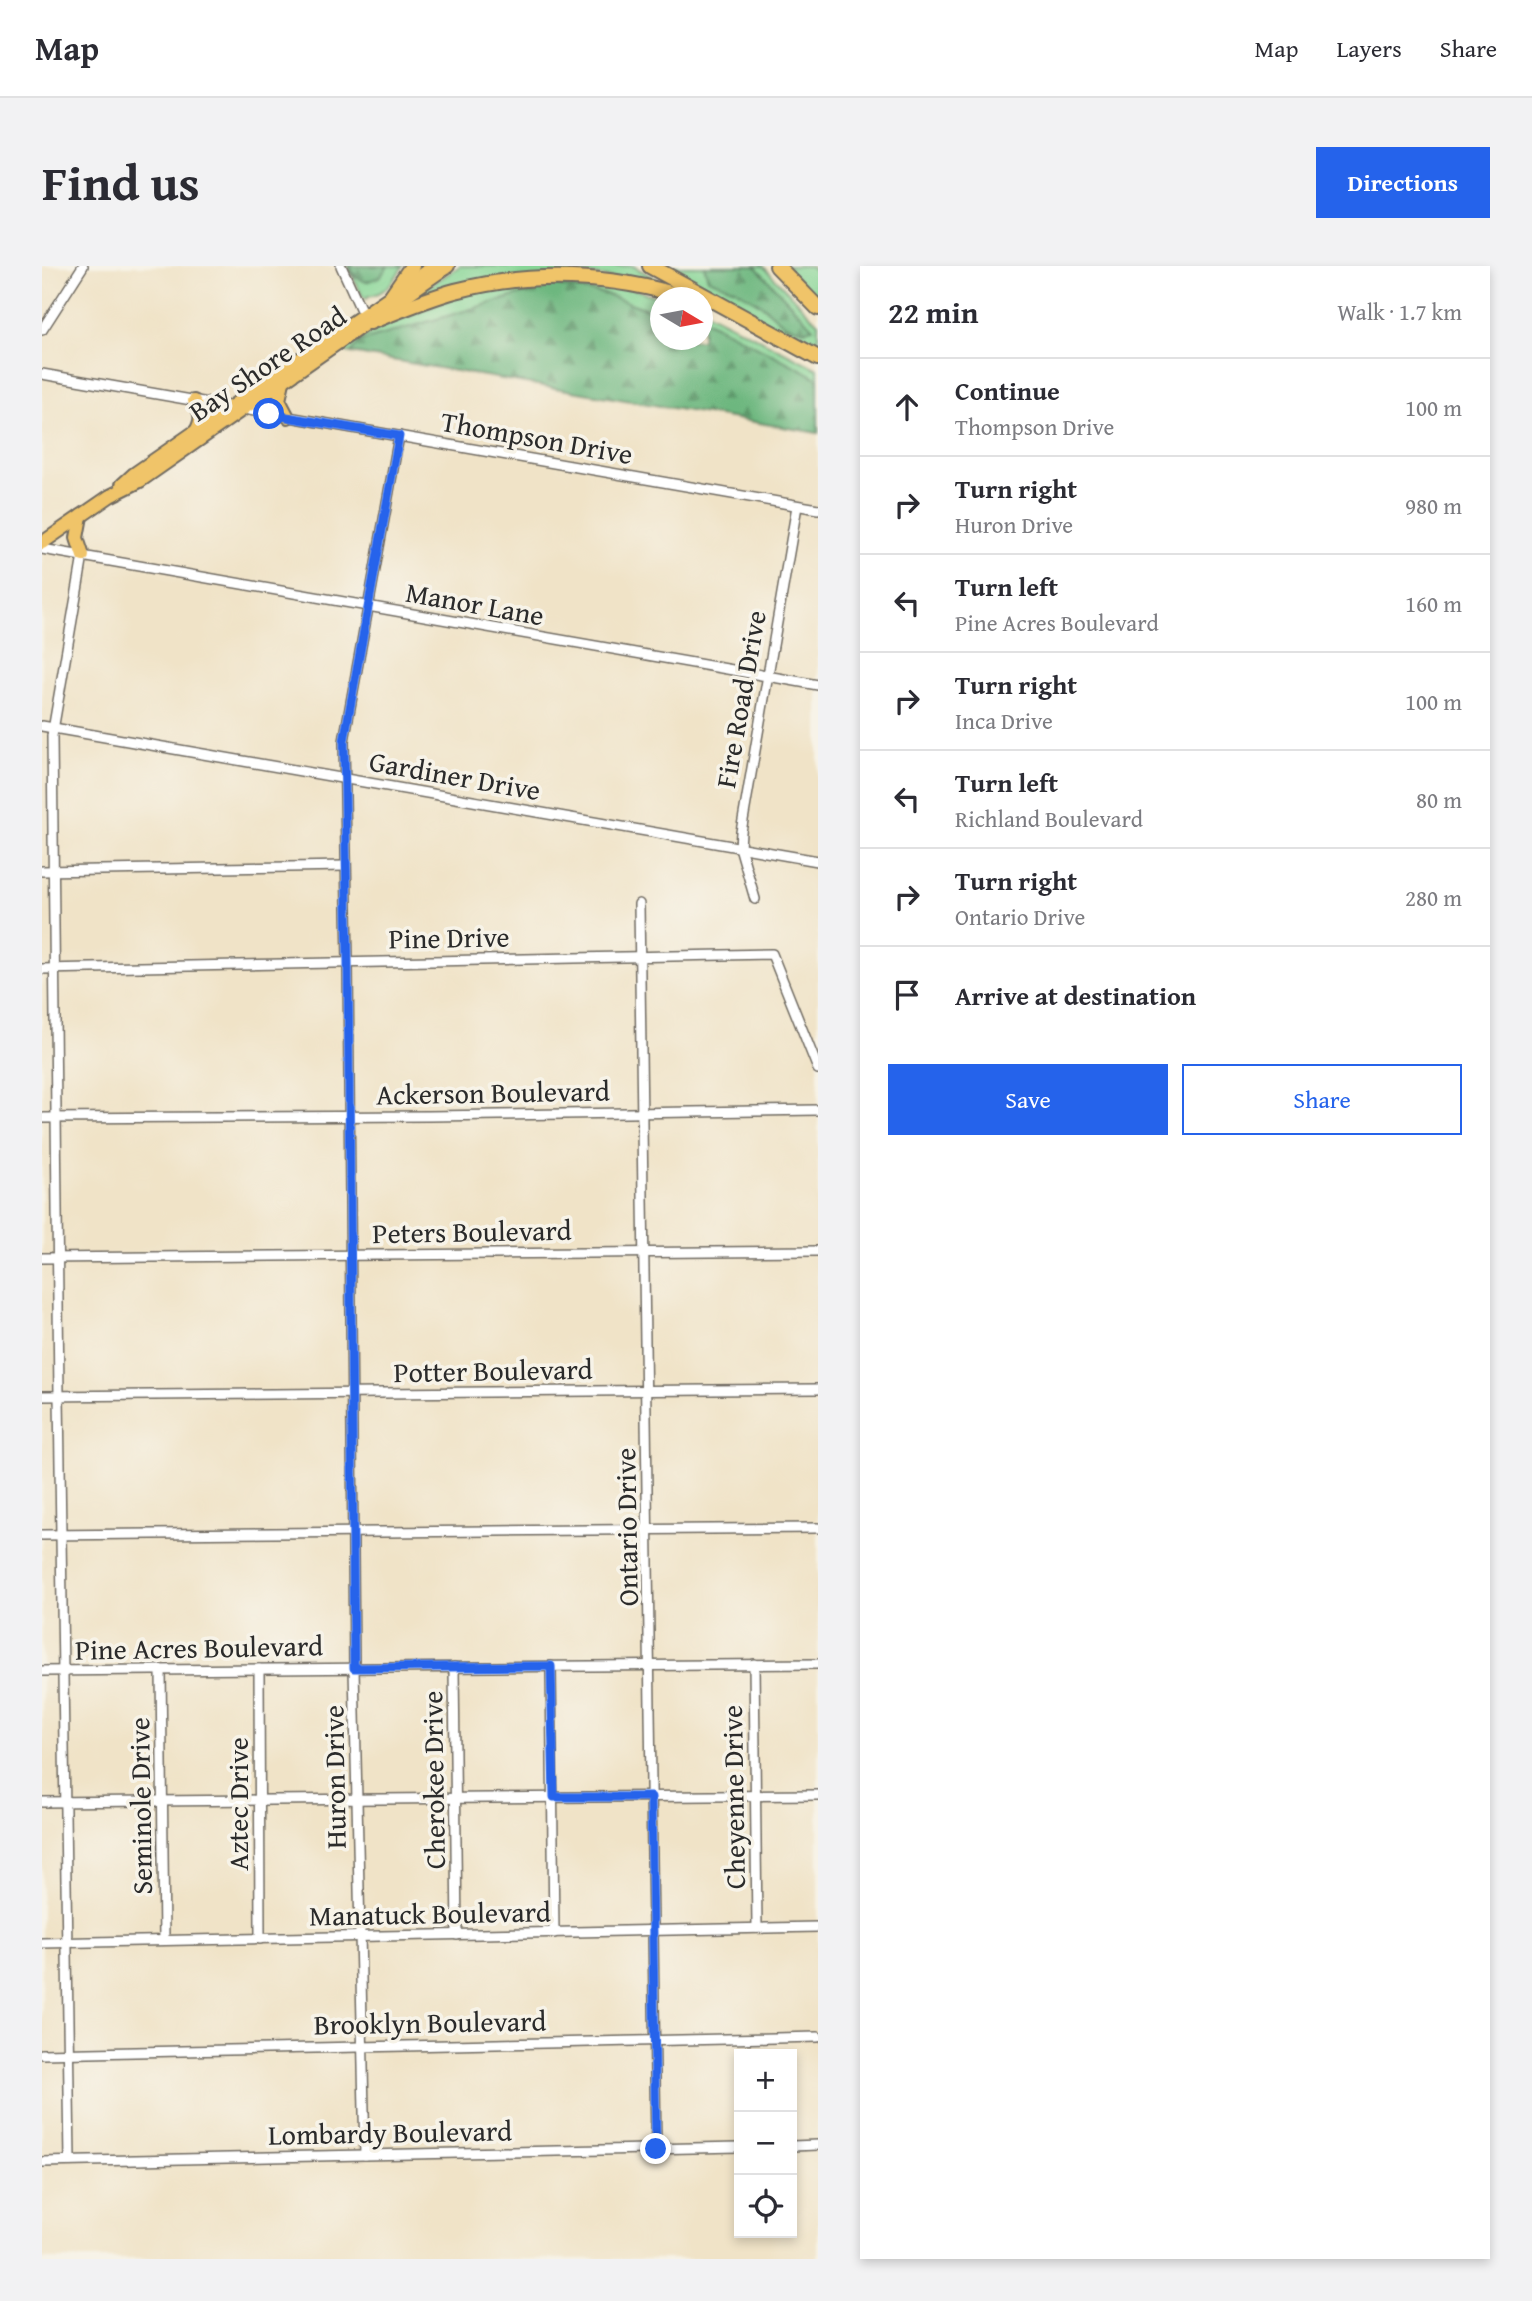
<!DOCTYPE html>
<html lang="en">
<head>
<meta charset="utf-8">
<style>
	body { margin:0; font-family:"Gentium Book Plus",serif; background:#f2f2f3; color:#2b2b33 }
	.controls { position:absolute; right:21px; bottom:21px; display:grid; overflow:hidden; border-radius:0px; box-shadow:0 4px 10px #0003 }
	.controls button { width:63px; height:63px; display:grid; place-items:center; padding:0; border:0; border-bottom:2px solid #e1e1e2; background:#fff; color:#2b2b33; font:35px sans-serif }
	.compass { position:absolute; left:608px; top:21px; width:63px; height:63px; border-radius:50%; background:#fff; box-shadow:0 4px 10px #0003; rotate:100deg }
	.stop { position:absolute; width:21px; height:21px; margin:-16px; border:5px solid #2563eb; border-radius:50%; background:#fff }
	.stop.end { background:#2563eb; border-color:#fff; box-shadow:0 2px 7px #0008 }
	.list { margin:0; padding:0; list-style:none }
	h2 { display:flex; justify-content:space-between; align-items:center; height:91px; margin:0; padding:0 28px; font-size:30px }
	h2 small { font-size:23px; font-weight:400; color:#7c7c81 }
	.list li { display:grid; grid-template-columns:46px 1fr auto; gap:21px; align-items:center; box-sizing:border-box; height:98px; padding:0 28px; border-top:2px solid #e1e1e2 }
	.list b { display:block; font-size:26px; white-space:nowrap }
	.list p { margin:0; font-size:23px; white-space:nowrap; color:#7c7c81 }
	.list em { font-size:23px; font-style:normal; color:#7c7c81 }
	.actions { display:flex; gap:14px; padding:21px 28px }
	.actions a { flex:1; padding:16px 0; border:2px solid #2563eb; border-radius:0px; text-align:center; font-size:24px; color:#2563eb }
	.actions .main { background:#2563eb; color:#fff }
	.icon { flex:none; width:38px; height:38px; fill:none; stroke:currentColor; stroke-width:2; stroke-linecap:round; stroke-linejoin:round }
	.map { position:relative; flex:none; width:776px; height:1993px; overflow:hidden; border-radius:0px }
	header { display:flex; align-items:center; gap:42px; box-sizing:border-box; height:98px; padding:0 35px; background:#fff; border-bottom:2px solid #e1e1e2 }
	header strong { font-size:33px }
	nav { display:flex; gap:38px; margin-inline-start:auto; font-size:24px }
	.intro { display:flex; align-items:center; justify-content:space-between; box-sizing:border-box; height:168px; padding:0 42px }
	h1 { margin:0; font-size:49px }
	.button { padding:18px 32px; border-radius:0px; background:#2563eb; color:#fff; font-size:24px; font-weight:700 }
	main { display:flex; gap:42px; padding:0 42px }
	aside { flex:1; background:#fff; border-radius:0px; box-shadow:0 4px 10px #0003 }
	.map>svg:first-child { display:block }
	.green { fill:#87d696; stroke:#598060; stroke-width:2 }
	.forest { fill:url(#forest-firs); stroke:#4c7155; stroke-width:2 }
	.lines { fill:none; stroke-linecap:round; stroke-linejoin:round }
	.minor-casing { stroke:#706b62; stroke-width:12 }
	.major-casing { stroke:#706b62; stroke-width:16 }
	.highway-casing { stroke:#706b62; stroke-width:18 }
	.minor { stroke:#fff; stroke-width:9 }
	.major { stroke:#f0c469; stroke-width:12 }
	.highway { stroke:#f0c469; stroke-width:14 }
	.route { stroke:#2563eb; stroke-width:9 }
	.labels { text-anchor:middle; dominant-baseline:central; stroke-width:7; stroke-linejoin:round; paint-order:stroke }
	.street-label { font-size:28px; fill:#2b2b2b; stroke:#f7f3e8 }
</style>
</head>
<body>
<header>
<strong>Map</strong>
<nav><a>Map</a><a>Layers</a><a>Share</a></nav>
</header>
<div class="intro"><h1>Find us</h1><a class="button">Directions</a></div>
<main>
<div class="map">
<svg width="776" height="1993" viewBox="0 0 776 1993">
	<defs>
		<pattern id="forest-firs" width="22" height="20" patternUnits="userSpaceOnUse" patternTransform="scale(1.75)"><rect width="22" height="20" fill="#6db77f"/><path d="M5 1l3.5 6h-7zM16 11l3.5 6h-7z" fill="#5a9568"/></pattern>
	</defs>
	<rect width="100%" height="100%" fill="#f7f3e8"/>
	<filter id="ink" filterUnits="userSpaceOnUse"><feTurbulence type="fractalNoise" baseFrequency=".0143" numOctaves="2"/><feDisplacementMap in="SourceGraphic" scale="14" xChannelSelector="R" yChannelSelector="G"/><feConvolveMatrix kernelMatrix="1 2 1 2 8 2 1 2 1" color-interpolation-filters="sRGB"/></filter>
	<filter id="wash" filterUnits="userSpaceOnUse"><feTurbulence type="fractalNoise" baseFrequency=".00686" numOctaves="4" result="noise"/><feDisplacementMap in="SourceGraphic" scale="28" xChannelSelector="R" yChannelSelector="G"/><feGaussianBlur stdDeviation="1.57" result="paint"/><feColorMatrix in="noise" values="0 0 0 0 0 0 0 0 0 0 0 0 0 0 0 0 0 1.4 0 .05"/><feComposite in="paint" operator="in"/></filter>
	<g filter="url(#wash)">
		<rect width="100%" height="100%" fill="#f0e3c7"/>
		<g class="green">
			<path d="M305 0H308L313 11 344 3 346 0H361C353 13 343 29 326 30L325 33 321 31Z"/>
			<polygon points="418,0 591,0 629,21 538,7 363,36"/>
			<polygon points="612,0 721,0 776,57 776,90"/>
			<polygon points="743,0 768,0 776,7 776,33"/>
			<polygon points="522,16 592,23 618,32 618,44 610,45 563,28 511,19 317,76 309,87 298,85 338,62 424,26"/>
			<polygon points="660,44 776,103 776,113 661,53"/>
		</g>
		<g class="forest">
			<polygon points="308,0 346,0 338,11 324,16 313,11"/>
			<polygon points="662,0 713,0 771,62 762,64 743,59 721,40 693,23 666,13"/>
			<polygon points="511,19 563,28 610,45 618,44 618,74 660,74 661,53 763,105 776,113 776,167 309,87 317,76"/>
		</g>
	</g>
	<g filter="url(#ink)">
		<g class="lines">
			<g class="minor-casing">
				<g id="minor">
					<polyline points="299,0 323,53"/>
					<polyline points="0,64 41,0"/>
					<polyline points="0,108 776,243"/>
					<polyline points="0,283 776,419"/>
					<polyline points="0,460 776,595"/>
					<polyline points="0,605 304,600"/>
					<polyline points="713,633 698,581 699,566 755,240"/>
					<polyline points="597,638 614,1883"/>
					<polyline points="0,703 730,688 776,803"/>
					<polyline points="0,852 387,850 776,844"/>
					<polyline points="0,992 776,985"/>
					<polyline points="0,1130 776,1123"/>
					<polyline points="0,1269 776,1262"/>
					<polyline points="712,1398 715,1662"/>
					<polyline points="509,1400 512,1667"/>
					<polyline points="412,1401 415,1669"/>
					<polyline points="217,1403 218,1673"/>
					<polyline points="119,1404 122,1674"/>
					<polyline points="0,1405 776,1398"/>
					<polyline points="0,1536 776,1529"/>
					<polyline points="0,1677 776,1661"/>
					<polyline points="0,1788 776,1771"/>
					<polyline points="750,1880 776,1879"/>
					<polyline points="323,1889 312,1402 306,696 302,475 357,170"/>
					<polyline points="28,1895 17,1130 10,470 41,290"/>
					<polyline points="0,1896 697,1881"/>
				</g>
			</g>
			<g class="major-casing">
				<g id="major">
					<polyline points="241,116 237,134 246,151"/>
					<path d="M152 135C159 146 161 153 154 165"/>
					<polyline points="80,219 92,208 392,0"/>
					<polyline points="39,250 35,272 41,290"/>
					<polyline points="0,277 68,230 98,215 406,0"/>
				</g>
			</g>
			<g class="highway-casing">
				<g id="highway">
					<polyline points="608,0 776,92"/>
					<polyline points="735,0 776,42"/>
					<polyline points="350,29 370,0"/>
					<path d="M328 56C356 45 384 33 413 25 489 5 570 8 645 32"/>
				</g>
			</g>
			<use href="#minor" class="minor"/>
			<use href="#major" class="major"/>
			<use href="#highway" class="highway"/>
		</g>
	</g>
	<g class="lines" filter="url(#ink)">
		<polyline class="route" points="227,148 357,170 302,475 306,696 312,1402 509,1400 512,1531 609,1531 614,1883"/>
	</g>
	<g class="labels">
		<g class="street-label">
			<text transform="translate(225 97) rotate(-34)">Bay Shore Road</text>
			<text transform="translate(495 171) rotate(10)">Thompson Drive</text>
			<text transform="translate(433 337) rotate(10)">Manor Lane</text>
			<text transform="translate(698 433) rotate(-80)">Fire Road Drive</text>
			<text transform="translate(413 509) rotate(10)">Gardiner Drive</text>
			<text transform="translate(407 671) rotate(-1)">Pine Drive</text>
			<text transform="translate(451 826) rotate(-1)">Ackerson Boulevard</text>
			<text transform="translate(430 965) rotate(-1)">Peters Boulevard</text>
			<text transform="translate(451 1104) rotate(-1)">Potter Boulevard</text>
			<text transform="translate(584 1261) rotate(-91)">Ontario Drive</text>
			<text transform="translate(157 1381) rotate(-1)">Pine Acres Boulevard</text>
			<text transform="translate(292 1511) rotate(-91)">Huron Drive</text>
			<text transform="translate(391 1514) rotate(-91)">Cherokee Drive</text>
			<text transform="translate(691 1531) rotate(-91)">Cheyenne Drive</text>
			<text transform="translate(195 1538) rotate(-90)">Aztec Drive</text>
			<text transform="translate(98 1540) rotate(-91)">Seminole Drive</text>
			<text transform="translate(388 1647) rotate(-1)">Manatuck Boulevard</text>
			<text transform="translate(388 1756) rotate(-1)">Brooklyn Boulevard</text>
			<text transform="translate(348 1866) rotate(-1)">Lombardy Boulevard</text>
		</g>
	</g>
</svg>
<div class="controls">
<button>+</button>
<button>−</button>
<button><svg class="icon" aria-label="locate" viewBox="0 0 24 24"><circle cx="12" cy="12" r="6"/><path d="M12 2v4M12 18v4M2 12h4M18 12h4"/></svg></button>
</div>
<svg class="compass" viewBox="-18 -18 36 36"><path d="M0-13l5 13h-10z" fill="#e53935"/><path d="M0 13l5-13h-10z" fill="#7c7c81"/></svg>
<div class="stop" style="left:227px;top:148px"></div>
<div class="stop end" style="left:614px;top:1883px"></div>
</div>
<aside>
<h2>22 min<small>Walk · 1.7 km</small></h2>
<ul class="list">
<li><svg class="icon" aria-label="ahead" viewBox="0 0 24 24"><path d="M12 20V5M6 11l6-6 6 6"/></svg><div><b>Continue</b><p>Thompson Drive</p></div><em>100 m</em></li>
<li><svg class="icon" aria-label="right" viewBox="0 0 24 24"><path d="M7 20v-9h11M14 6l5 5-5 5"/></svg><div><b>Turn right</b><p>Huron Drive</p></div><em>980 m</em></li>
<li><svg class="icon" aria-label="left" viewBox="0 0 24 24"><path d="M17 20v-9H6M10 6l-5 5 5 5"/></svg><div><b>Turn left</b><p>Pine Acres Boulevard</p></div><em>160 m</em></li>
<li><svg class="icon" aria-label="right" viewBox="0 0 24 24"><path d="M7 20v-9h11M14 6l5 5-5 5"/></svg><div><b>Turn right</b><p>Inca Drive</p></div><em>100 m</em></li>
<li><svg class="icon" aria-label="left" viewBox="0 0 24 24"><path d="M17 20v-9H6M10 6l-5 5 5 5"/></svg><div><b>Turn left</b><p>Richland Boulevard</p></div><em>80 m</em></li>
<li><svg class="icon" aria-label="right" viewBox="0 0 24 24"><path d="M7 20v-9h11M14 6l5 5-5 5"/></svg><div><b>Turn right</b><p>Ontario Drive</p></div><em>280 m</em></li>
<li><svg class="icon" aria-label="arrive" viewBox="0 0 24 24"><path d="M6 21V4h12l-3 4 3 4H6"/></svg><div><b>Arrive at destination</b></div></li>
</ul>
<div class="actions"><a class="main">Save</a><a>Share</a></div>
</aside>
</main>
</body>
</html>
